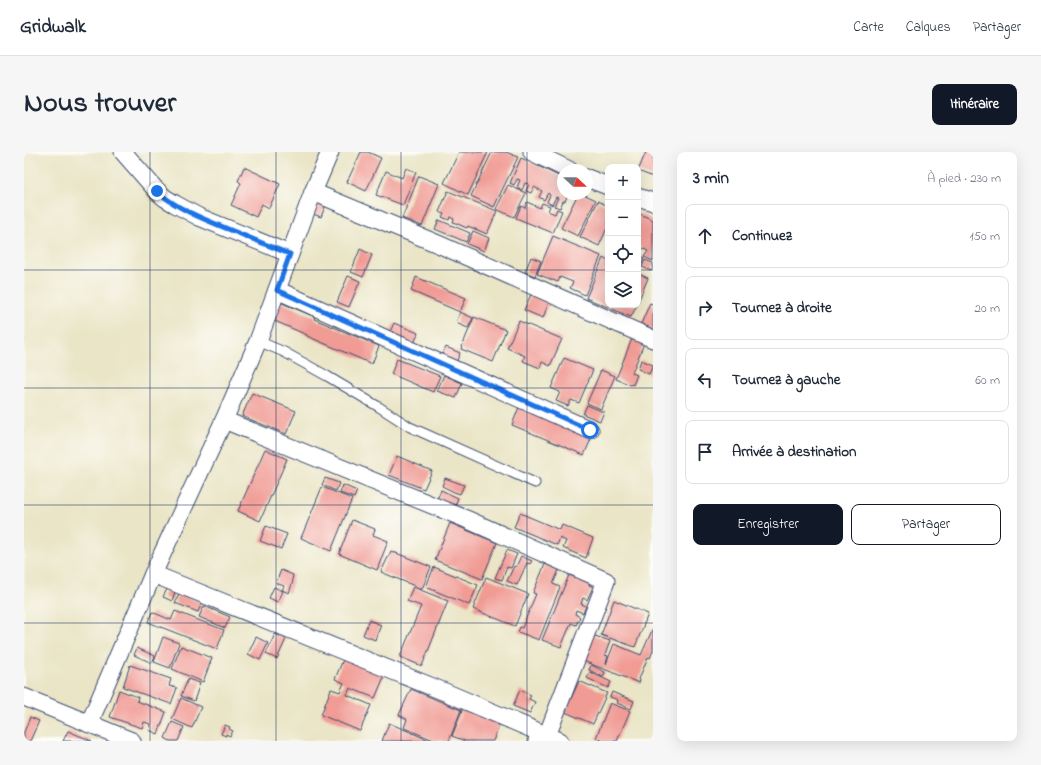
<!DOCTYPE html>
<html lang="fr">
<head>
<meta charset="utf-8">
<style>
	body { margin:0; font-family:"Indie Flower",sans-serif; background:#f6f6f7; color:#1f2937 }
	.controls { position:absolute; right:12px; top:12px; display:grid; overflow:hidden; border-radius:8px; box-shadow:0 4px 16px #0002 }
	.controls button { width:36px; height:36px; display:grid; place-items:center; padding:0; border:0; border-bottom:1px solid #e0e1e3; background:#fff; color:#1f2937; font:20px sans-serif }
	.compass { position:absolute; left:533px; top:12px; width:36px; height:36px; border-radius:50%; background:#fff; box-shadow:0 4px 16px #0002; rotate:112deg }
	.stop { position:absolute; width:12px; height:12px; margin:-9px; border:3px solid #1a73e8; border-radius:50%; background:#fff }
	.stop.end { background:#1a73e8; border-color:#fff; box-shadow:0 1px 4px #0008 }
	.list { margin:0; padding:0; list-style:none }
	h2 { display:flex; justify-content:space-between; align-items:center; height:52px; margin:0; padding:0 16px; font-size:17px }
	h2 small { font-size:13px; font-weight:400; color:#747a83 }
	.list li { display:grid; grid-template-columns:26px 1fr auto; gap:12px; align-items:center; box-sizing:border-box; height:64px; margin:0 8px 8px; padding:0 8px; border:1px solid #e0e1e3; border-radius:8px }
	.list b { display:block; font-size:15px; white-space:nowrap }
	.list em { font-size:13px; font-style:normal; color:#747a83 }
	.actions { display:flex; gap:8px; padding:12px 16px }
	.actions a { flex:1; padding:9px 0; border:1px solid #111827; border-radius:8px; text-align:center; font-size:14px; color:#111827 }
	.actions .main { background:#111827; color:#fff }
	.icon { flex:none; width:22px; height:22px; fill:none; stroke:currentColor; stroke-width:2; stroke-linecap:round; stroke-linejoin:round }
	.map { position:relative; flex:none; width:629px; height:589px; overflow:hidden; border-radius:8px }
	header { display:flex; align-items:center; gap:24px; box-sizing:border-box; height:56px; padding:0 20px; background:#fff; border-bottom:1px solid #e0e1e3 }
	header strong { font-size:19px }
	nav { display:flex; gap:22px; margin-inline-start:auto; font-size:14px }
	.intro { display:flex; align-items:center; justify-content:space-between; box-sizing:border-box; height:96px; padding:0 24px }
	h1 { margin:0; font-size:28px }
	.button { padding:10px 18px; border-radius:8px; background:#111827; color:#fff; font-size:14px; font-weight:700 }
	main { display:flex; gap:24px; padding:0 24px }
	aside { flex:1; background:#fff; border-radius:8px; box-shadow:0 4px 16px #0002 }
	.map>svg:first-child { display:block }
	.building { fill:#f19b95 }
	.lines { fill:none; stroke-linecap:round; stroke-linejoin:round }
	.service-casing { stroke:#3a4a6e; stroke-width:11 }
	.minor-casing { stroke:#3a4a6e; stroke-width:19 }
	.service { stroke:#fff; stroke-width:9 }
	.minor { stroke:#fff; stroke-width:17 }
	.route { stroke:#1a73e8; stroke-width:5 }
	.grid { fill:none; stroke:#1b2f5e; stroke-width:1; stroke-opacity:0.55 }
</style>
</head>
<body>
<header>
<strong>Gridwalk</strong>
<nav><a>Carte</a><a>Calques</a><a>Partager</a></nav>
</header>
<div class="intro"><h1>Nous trouver</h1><a class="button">Itinéraire</a></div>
<main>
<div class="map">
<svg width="629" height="589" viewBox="0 0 629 589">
	<rect width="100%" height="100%" fill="#fdfcf7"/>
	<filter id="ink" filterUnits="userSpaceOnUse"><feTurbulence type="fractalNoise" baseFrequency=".025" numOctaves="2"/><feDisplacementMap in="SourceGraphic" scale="8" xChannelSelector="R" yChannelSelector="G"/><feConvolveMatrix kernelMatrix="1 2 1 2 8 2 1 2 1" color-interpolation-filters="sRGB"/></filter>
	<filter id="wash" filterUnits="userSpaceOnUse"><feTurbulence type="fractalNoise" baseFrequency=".012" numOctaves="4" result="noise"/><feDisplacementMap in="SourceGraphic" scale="16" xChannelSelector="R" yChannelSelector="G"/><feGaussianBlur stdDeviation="0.9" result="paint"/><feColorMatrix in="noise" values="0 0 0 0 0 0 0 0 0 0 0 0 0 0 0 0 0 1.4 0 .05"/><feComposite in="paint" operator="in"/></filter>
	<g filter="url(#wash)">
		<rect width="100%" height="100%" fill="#eae5c6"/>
		<g id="blocks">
			<g class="building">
				<polygon points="337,0 344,0 357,6 342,39 323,30"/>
				<polygon points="435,0 464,0 444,43 420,31"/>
				<polygon points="468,0 482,0 494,5 470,55 447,44"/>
				<polygon points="622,0 629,0 629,25 614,19"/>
				<polygon points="497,6 539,26 539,42 544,42 541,49 539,49 536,56 530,54 534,46 532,45 528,53 523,50 526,43 524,41 520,48 515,45 518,39 510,35 507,41 502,39 505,32 501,31 498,38 493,35 496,28 493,27 490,33 486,31"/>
				<polygon points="220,15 256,32 245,56 238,52 232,65 207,53 217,31 214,29"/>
				<polygon points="382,16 392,20 379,53 352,43 362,19 378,26"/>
				<polygon points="395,24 415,32 398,74 378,66"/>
				<polygon points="484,33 502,41 490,65 472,57"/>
				<polygon points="424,39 473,59 463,82 444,74 443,76 429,70 430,67 426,65 425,68 418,65 420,62 415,60"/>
				<polygon points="554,42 559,42 572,48 554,84 537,76"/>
				<polygon points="294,47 303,50 297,65 289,62"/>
				<polygon points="574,49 584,54 584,74 575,94 556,85"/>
				<polygon points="503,50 516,56 518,51 526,54 524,59 531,62 533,57 538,59 529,81 492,66 497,54 501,56"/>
				<polygon points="614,61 629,68 629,109 620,105 624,99 614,94"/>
				<polygon points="415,68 446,81 442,90 411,77"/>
				<polygon points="449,79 465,86 460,99 443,92"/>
				<polygon points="529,84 577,104 561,143 546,136 549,130 536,125 534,130 513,122"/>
				<polygon points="336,97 348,103 339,125 327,120"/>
				<polygon points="614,103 620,106 617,114 614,113"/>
				<polygon points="507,105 517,109 511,124 501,120"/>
				<polygon points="579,106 584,109 584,153 613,153 607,165 562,146"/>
				<polygon points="621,108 629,111 629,115 627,119 618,115"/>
				<polygon points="615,122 624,126 614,150 614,125"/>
				<polygon points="324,124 336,129 325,155 313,150"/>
				<polygon points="392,125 442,146 436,160 387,139"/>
				<polygon points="508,140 526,147 519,166 500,158"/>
				<polygon points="251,148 291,165 290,167 355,194 348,212 283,184 283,183 244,166"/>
				<polygon points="626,151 629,152 629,177 617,172"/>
				<polygon points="436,160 449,166 444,176 432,171"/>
				<polygon points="450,165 482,178 469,210 437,197"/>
				<polygon points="495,169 538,187 526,214 518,210 516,216 499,209 501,204 483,196"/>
				<polygon points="370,171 394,181 390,192 365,182"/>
				<polygon points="609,184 621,189 608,221 613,223 609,233 608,232 607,233 592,227"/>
				<polygon points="422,195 436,201 432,211 417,204"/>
				<polygon points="540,206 569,218 555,251 547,248 544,254 532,249 536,240 527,236"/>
				<polygon points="373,207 416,224 409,240 367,222"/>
				<polygon points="617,208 629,213 625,222 614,217"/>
				<polygon points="577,218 591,224 577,257 563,251"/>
				<polygon points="420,223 438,231 432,246 413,239"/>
				<polygon points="228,241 272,259 262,282 218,264"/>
				<polygon points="563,253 580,260 576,269 559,262"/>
				<polygon points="495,255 568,285 560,303 488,273"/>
				<polygon points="241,297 263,307 236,369 214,359"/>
				<polygon points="373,304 408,319 400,337 365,323"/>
				<polygon points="301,326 315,331 312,339 298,333"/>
				<polygon points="421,326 440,333 436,342 430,340 418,334"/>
				<polygon points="319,333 333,339 330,346 316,341"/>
				<polygon points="298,335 328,347 307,399 277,386"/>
				<polygon points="417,338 434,346 431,354 413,347"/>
				<polygon points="496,361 536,378 538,373 569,386 562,406 539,396 542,389 536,386 533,393 490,375"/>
				<polygon points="328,368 351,377 349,383 364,389 353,418 315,402"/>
				<polygon points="426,371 473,391 458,427 411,408"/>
				<polygon points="242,374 263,382 257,397 236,389"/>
				<polygon points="483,398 493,402 487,416 483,415 478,428 471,426"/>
				<polygon points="367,399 407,415 398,437 357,420"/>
				<polygon points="497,404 508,409 506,412 503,411 493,433 483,429 490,414 492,415"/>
				<polygon points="521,412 535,418 529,432 536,435 515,488 494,480 496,475 498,476 512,442 509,441"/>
				<polygon points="410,415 454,433 445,453 402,435"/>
				<polygon points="257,418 269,423 268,428 269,429 265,441 258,438 260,434 252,431"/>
				<polygon points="545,423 566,431 565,433 569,435 563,448 559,446 557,452 562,454 559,461 552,458 551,462 556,465 552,473 547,471 537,495 518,488"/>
				<polygon points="462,425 504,442 491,474 449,457"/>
				<polygon points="250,435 259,439 254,450 245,446"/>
				<polygon points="389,435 424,449 398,514 376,505 397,454 383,449"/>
				<polygon points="143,437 151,440 148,449 139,445"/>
				<polygon points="155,442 178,451 174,460 151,451"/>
				<polygon points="590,448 624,462 611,495 577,483"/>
				<polygon points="180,454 206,465 201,476 175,465"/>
				<polygon points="151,459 200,478 193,497 124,470 128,460 147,468"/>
				<polygon points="345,468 357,473 351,488 339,483"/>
				<polygon points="629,476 629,499 626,506 624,505 615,527 616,528 615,531 580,517 559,509 568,483 586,489 581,503 584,504 582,512 590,492 617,503"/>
				<polygon points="251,482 262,487 253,507 242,502"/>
				<polygon points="139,485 155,491 146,516 130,510"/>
				<polygon points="232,485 244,491 236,508 224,502"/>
				<polygon points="157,494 188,506 179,530 148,517"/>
				<polygon points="113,496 131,504 128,511 110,503"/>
				<polygon points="321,503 362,520 351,546 326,536 323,543 347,553 336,579 297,563 307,537 316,540 320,531 311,527"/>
				<polygon points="106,513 147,527 145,534 153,536 147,552 99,535"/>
				<polygon points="567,513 581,520 579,525 565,518"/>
				<polygon points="566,520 587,530 584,536 563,526"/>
				<polygon points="164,527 176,531 170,549 157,544"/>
				<polygon points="555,529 583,541 569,572 541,560"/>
				<polygon points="387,537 437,558 425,589 412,589 380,576 383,567 375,563"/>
				<polygon points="95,538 114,545 113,549 142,560 134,582 125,578 127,572 120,570 118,576 86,565"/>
				<polygon points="496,538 507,543 505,547 511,550 506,561 489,554"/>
				<polygon points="588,540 610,549 607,557 593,551 594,548 586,545"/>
				<polygon points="157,546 177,555 168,576 148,567"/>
				<polygon points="586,551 606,559 593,589 579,589 572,586"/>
				<polygon points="439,556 476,570 469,589 441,589 428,584"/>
				<polygon points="6,565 15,569 6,589 0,589 0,580"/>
				<polygon points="148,570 160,575 154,589 146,589 141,586"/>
				<polygon points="365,571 407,589 358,589"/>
				<polygon points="201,573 206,575 205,577 209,579 206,584 202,582 202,584 197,582"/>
				<polygon points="44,579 68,589 39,589"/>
			</g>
		</g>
	</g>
	<g filter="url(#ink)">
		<use href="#blocks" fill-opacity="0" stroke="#3a4a6e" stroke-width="1"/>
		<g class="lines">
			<g class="service-casing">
				<polyline id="service" points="234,189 260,200 303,224 355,255 386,275 511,331"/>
			</g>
			<g class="minor-casing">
				<g id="minor">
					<polyline points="99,0 133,39 141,46 151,52 175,65 266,102"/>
					<polyline points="508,0 545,18"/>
					<polyline points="563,26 584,34"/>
					<polyline points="289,40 414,92 629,187"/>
					<polyline points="614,45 629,50"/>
					<polyline points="253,138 566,278"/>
					<polyline points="200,268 442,367 582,429 523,584 513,589"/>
					<polyline points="129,422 421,540 536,589"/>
					<polyline points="0,545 108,589"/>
					<polyline points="65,572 129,422 200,268 234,189 289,40 306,0"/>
				</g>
			</g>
			<use href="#service" class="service"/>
			<use href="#minor" class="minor"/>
		</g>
	</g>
	<g class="lines" filter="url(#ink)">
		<path class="route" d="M133 39C153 57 179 67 204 77 224 85 245 94 266 102L253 138 566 278"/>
	</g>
	<path class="grid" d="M126 0V589M252 0V589M377 0V589M503 0V589M0 118H584M614 118H629M0 236H629M0 353H629M0 471H629"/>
</svg>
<div class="controls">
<button>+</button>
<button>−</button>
<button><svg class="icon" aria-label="locate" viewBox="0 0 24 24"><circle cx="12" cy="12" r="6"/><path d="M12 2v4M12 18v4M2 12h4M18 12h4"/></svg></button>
<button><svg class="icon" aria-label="layers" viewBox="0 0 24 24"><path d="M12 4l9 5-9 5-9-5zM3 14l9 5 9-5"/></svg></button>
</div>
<svg class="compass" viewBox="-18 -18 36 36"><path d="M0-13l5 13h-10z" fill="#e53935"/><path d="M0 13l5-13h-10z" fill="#747a83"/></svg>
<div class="stop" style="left:566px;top:278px"></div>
<div class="stop end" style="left:133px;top:39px"></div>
</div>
<aside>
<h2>3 min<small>À pied · 230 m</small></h2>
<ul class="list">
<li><svg class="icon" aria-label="ahead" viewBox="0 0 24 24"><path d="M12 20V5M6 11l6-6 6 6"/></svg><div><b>Continuez</b></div><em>150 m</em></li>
<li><svg class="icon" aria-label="right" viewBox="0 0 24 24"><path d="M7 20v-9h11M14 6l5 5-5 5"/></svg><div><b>Tournez à droite</b></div><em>20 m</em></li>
<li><svg class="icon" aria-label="left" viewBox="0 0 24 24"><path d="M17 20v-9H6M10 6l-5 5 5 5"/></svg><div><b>Tournez à gauche</b></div><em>60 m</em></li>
<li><svg class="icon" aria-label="arrive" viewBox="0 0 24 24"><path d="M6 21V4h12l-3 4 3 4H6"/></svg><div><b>Arrivée à destination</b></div></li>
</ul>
<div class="actions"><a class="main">Enregistrer</a><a>Partager</a></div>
</aside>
</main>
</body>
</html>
